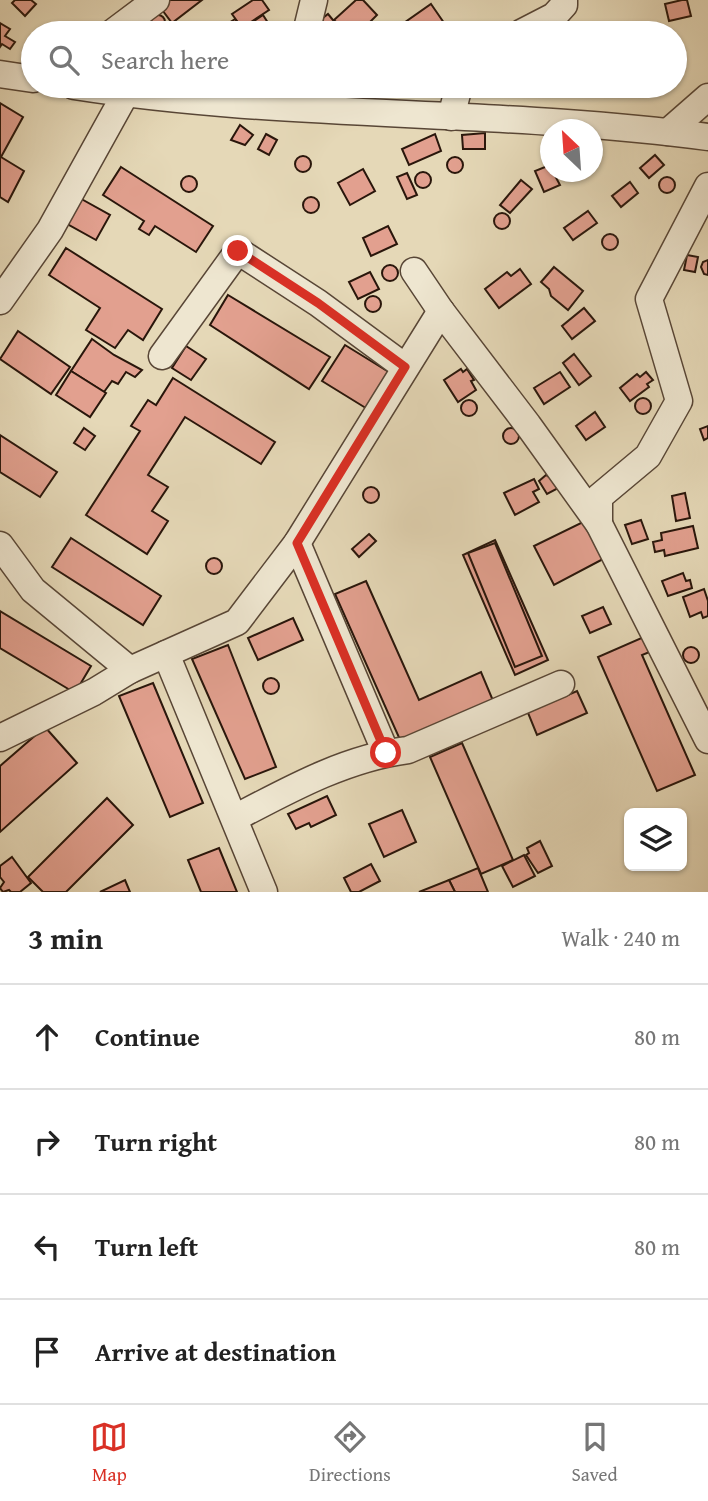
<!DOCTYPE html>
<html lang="en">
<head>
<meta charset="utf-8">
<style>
	body { margin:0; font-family:"Gentium Book Plus",serif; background:#f2f2f2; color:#222 }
	.controls { position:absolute; right:21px; bottom:21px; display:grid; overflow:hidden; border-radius:10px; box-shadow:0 2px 5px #0004 }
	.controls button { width:63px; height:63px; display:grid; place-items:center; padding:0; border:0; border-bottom:2px solid #e0e0e0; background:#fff; color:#222; font:35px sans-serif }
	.compass { position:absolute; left:540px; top:119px; width:63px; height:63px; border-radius:50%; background:#fff; box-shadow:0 2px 5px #0004; rotate:335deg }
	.stop { position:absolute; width:21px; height:21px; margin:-16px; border:5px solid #d93025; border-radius:50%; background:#fff }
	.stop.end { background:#d93025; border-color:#fff; box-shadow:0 2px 7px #0008 }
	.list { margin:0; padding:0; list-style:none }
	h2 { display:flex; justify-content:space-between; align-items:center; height:91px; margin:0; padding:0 28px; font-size:30px }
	h2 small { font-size:23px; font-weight:400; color:#767676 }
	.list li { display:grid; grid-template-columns:46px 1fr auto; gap:21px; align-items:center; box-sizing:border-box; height:105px; padding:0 28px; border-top:2px solid #e0e0e0 }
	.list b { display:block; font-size:26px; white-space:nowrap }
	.list em { font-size:23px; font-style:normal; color:#767676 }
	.icon { flex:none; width:38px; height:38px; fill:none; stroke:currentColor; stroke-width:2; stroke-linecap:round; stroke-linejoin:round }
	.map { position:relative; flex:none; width:708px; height:892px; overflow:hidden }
	.search { position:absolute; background:#fff; box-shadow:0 2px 5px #0004; left:21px; right:21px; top:21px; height:77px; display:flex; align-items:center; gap:18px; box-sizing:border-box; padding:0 24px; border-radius:38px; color:#767676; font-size:26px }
	.sheet { height:511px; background:#fff }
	nav { display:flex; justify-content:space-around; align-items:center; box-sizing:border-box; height:98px; border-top:2px solid #e0e0e0; background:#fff; font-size:19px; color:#767676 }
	nav a { display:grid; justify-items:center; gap:4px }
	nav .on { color:#d93025 }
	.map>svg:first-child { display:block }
	.building { fill:#e2a08f; stroke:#29160b; stroke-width:2 }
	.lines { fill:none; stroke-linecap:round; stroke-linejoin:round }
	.minor-casing { stroke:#584636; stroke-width:29 }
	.minor { stroke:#eee6d0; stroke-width:26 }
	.route { stroke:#d93025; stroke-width:9 }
</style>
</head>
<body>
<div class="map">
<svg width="708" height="892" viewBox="0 0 708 892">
	<rect width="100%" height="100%" fill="#e5d8b7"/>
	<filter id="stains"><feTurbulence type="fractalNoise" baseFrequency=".00286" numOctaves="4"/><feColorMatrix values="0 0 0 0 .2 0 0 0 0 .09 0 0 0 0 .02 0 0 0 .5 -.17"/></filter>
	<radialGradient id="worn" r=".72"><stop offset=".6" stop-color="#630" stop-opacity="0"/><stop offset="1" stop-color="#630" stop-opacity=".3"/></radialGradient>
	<g class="building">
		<polygon points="15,0 31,0 36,4 25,16 12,3"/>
		<polygon points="169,0 202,0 172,23 160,7"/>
		<polygon points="253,0 262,0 269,10 242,28 232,14"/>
		<polygon points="356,0 363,0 377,15 361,31 363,33 347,33 334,20"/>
		<polygon points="682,0 687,0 691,16 669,21 665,4"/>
		<polygon points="431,4 451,33 407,33 401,25"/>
		<polygon points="328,14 338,26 329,33 319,21"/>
		<circle cx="158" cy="22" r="7"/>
		<polygon points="263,15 270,26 258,33 225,33 221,28 235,19 242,29"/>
		<polygon points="0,23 10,29 5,36 15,42 10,49 2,44 0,47"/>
		<polygon points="484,24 493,33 475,33"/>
		<polygon points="0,103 23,117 1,157 24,171 8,202 0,197"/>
		<polygon points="240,125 253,135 245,145 231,140"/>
		<polygon points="485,133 485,149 463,149 462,135"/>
		<polygon points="266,134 277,140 269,155 258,149"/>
		<polygon points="435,134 441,151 409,165 402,149"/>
		<polygon points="655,155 664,165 649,178 640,168"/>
		<circle cx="303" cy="164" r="8"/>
		<circle cx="455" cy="165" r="8"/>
		<polygon points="550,165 550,172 553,172 560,185 544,192 535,171"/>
		<polygon points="121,167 213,226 196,252 155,226 149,235 139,229 144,221 103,195"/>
		<polygon points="363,169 375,191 350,205 338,183"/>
		<circle cx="423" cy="180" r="8"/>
		<polygon points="407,173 417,195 407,199 397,177"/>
		<circle cx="189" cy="184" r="8"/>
		<circle cx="667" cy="185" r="8"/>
		<polygon points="521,180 532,189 510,213 500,205"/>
		<polygon points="630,182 638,193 621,207 612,196"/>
		<polygon points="76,196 110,215 96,240 62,221"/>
		<circle cx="311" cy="205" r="8"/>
		<polygon points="588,211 597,223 573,240 564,228"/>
		<circle cx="502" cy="221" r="8"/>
		<polygon points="388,226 397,244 371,256 363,238"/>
		<circle cx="610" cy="242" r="8"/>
		<polygon points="66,248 162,309 143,340 128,330 115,348 86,330 100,308 49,275"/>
		<polygon points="687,255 698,257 695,272 684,270"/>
		<polygon points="708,260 708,275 704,274 701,267 703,262"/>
		<circle cx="390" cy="273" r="8"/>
		<polygon points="554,267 583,291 568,310 551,296 549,289 541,282"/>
		<polygon points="520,269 531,284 499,308 485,289 507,272 511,276"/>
		<polygon points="370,272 379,289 358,299 349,282"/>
		<polygon points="228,295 330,357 309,389 210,325"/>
		<circle cx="373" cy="304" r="8"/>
		<polygon points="584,308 595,321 572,339 562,326"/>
		<polygon points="18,331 70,367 51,394 0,359"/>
		<polygon points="92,339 114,355 142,370 135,377 126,372 118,384 112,381 104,392 71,371"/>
		<polygon points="345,345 392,374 369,410 322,381"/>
		<polygon points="186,346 206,359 191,380 172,368"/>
		<polygon points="574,354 591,376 579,385 563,363"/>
		<polygon points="461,369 463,372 467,369 474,380 471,381 476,390 458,402 444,380"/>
		<polygon points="71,371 106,393 90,417 56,395"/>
		<polygon points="560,372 570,387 544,404 534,388"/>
		<polygon points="646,372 653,380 647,384 649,387 630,401 620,388 637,374 640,377"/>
		<polygon points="173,378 275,442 261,464 185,417 148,475 168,487 152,511 168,521 147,554 86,515 140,431 131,426 148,400 156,405"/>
		<circle cx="643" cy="406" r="8"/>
		<circle cx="469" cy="408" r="8"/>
		<polygon points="595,412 605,427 586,440 576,426"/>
		<polygon points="708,426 708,438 704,440 700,429"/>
		<polygon points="84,428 95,436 85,450 74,443"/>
		<circle cx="511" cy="436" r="8"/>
		<polygon points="0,435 57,472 40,497 0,472"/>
		<polygon points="546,475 552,479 564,485 547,494 539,481"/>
		<polygon points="534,479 539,489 533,492 539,502 515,515 504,493"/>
		<circle cx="371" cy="495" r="8"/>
		<polygon points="685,493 690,518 676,521 672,496"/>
		<polygon points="641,520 648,539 632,544 625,525"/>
		<polygon points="585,521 605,558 554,585 534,546"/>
		<polygon points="693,526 698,548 665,556 664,550 655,552 653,542 662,540 661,533"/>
		<polygon points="369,534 376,541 359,557 352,549"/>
		<polygon points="71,538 161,596 143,625 52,567"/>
		<polygon points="495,540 548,660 515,675 463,555"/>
		<polygon points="495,543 542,656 515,667 468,553"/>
		<circle cx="214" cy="566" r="8"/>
		<polygon points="683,573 686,581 690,580 692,588 668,596 662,581"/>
		<polygon points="366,581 419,700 481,672 494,703 401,742 335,594"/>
		<polygon points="704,589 708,601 708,616 703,618 701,612 690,617 683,597"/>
		<polygon points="603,607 611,624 590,633 582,616"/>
		<polygon points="0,611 91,666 75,693 0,648"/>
		<polygon points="293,618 303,640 258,660 248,638"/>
		<polygon points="646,636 652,651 642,655 695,775 657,791 598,657"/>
		<polygon points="228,645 276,767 245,779 192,659"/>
		<circle cx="691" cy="655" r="8"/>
		<circle cx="271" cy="686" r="8"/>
		<polygon points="153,683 203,803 170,817 119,696"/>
		<polygon points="577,691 587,713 537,735 526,708 554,701"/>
		<polygon points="45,727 77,763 0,832 0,766"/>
		<polygon points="462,743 513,860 481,874 430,757"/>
		<polygon points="327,796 336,815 311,827 309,823 296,829 288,814"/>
		<polygon points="107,798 133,825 66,892 43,892 28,877"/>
		<polygon points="402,810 416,842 384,857 369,824"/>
		<polygon points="540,841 552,866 538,873 526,855 529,853 527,848"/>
		<polygon points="219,848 237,892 201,892 188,860"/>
		<polygon points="524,855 535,876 513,887 502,866"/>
		<polygon points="12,857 31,883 20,892 11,892 9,890 3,892 0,888 4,882 0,877 0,866"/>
		<polygon points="371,864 380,881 359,892 351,892 344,878"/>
		<polygon points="478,868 488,892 455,892 449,880"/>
		<polygon points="125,880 130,892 100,892"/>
		<polygon points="449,880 455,892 419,892"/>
	</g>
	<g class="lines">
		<g class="minor-casing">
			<g id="minor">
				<polyline points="112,33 156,0"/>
				<polyline points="306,33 314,0"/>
				<polyline points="521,33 554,16 564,5 564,0"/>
				<polyline points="0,74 33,79"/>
				<path d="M74 86C284 119 498 109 708 137"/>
				<polyline points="451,117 459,86"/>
				<polyline points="668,132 708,97"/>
				<polyline points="414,271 441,311 528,425 599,524 708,740"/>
				<polyline points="0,301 50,230 126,93"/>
				<polyline points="162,356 238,251 318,303 405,367"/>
				<polyline points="599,524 599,497 648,456 679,401 649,299 708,186"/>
				<polyline points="297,543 386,753"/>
				<polyline points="0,545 33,590 130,670"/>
				<polyline points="166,654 264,892"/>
				<polyline points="0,738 94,692 130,670 237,622 297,543 441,311"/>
				<path d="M235 818C290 789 346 758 408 750L561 684"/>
			</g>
		</g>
		<use href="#minor" class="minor"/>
	</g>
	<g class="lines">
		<polyline class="route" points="238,251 318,303 405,367 297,543 386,753"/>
	</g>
	<rect width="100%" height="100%" filter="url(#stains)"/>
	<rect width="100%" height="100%" fill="url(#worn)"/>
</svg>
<div class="controls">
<button><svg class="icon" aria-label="layers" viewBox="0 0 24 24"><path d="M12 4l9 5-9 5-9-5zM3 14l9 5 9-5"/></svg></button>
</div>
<svg class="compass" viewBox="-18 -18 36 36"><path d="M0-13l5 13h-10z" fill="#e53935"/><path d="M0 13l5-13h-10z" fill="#767676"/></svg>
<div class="stop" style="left:386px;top:753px"></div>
<div class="stop end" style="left:238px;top:251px"></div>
<div class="search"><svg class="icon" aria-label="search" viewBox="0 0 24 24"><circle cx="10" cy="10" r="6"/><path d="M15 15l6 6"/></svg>Search here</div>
</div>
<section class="sheet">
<h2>3 min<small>Walk · 240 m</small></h2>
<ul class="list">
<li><svg class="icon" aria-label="ahead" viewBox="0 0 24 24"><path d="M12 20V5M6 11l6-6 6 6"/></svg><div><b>Continue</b></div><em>80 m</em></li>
<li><svg class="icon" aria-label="right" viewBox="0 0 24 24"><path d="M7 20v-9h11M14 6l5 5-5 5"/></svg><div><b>Turn right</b></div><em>80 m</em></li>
<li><svg class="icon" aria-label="left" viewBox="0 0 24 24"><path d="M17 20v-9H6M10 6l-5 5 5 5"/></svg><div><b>Turn left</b></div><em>80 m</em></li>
<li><svg class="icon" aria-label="arrive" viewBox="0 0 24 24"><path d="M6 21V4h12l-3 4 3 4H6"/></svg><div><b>Arrive at destination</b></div></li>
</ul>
</section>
<nav>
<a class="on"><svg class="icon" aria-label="map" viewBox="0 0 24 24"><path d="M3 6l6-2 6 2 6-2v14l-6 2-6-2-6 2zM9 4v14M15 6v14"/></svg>Map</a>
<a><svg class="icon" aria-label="directions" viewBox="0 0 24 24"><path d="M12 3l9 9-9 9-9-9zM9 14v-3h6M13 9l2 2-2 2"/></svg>Directions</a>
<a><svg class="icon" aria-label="saved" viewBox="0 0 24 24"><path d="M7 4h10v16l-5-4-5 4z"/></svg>Saved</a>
</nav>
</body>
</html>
